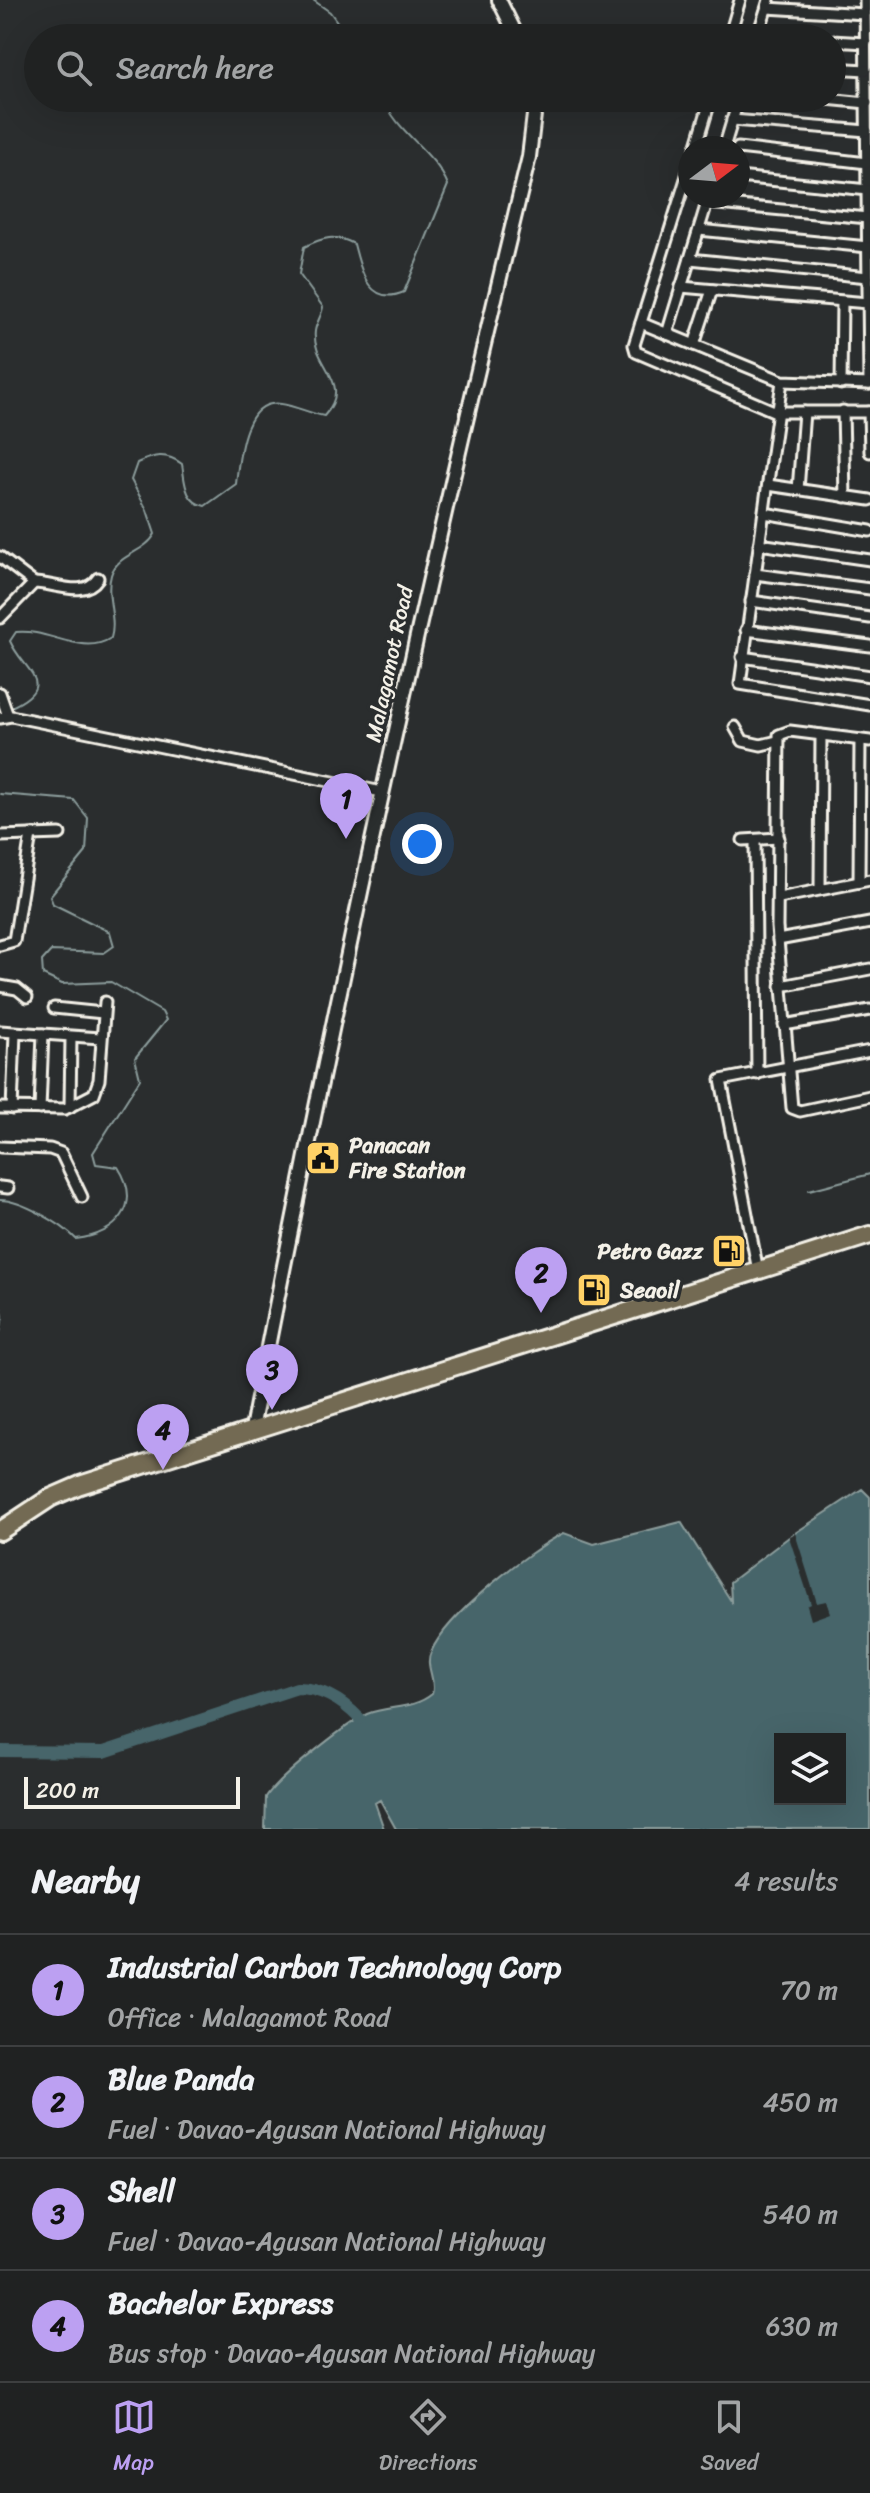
<!DOCTYPE html>
<html lang="en">
<head>
<meta charset="utf-8">
<style>
	body { margin:0; font-family:Sriracha,sans-serif; background:#282a2a; color:#f1f3f6 }
	.controls { position:absolute; right:24px; bottom:24px; display:grid; overflow:hidden; border-radius:0px; box-shadow:0 8px 32px #0002 }
	.controls button { width:72px; height:72px; display:grid; place-items:center; padding:0; border:0; border-bottom:2px solid #3d3f40; background:#202222; color:#f1f3f6; font:40px sans-serif }
	.compass { position:absolute; left:678px; top:136px; width:72px; height:72px; border-radius:50%; background:#202222; box-shadow:0 8px 32px #0002; rotate:74deg }
	.scale { position:absolute; left:24px; bottom:20px; width:216px; box-sizing:border-box; padding-left:8px; border:4px solid #f4f1e8; border-top:0; font-size:22px; line-height:28px; white-space:nowrap; color:#f4f1e8; -webkit-text-stroke:6px #2a2d2e; paint-order:stroke }
	.you { position:absolute; left:422px; top:844px; width:28px; height:28px; margin:-20px; border:6px solid #fff; border-radius:50%; background:#1a73e8; box-shadow:0 0 0 12px #1a73e833 }
	.badge { display:grid; place-items:center; width:52px; height:52px; border-radius:50%; background:#bca0f2; color:#111; font-size:26px; font-weight:700 }
	.pin { position:absolute; translate:-50% -66px; filter:drop-shadow(0 2px 4px #0008) }
	.pin::after { content:''; position:absolute; top:42px; width:28px; height:24px; background:inherit; clip-path:polygon(0 0,100% 0,50% 100%) }
	.list { margin:0; padding:0; list-style:none }
	h2 { display:flex; justify-content:space-between; align-items:center; height:104px; margin:0; padding:0 32px; font-size:34px }
	h2 small { font-size:26px; font-weight:400; color:#a2a4a5 }
	.list li { display:grid; grid-template-columns:52px 1fr auto; gap:24px; align-items:center; box-sizing:border-box; height:112px; padding:0 32px; border-top:2px solid #3d3f40 }
	.list b { display:block; font-size:30px; white-space:nowrap }
	.list p { margin:0; font-size:26px; white-space:nowrap; color:#a2a4a5 }
	.list em { font-size:26px; font-style:normal; color:#a2a4a5 }
	.icon { flex:none; width:44px; height:44px; fill:none; stroke:currentColor; stroke-width:2; stroke-linecap:round; stroke-linejoin:round }
	.map { position:relative; flex:none; width:870px; height:1829px; overflow:hidden }
	.search { position:absolute; background:#202222; box-shadow:0 8px 32px #0002; left:24px; right:24px; top:24px; height:88px; display:flex; align-items:center; gap:20px; box-sizing:border-box; padding:0 28px; border-radius:44px; color:#a2a4a5; font-size:30px }
	.sheet { height:552px; background:#202222 }
	nav { display:flex; justify-content:space-around; align-items:center; box-sizing:border-box; height:112px; border-top:2px solid #3d3f40; background:#202222; font-size:22px; color:#a2a4a5 }
	nav a { display:grid; justify-items:center; gap:4px }
	nav .on { color:#bca0f2 }
	.map>svg:first-child { display:block }
	.water { fill:#47656a; stroke:#8c9d9c; stroke-width:2; fill-rule:evenodd }
	.pier { fill:#2a2d2e }
	.lines { fill:none; stroke-linecap:round; stroke-linejoin:round }
	.stream { stroke:#8c9d9c; stroke-width:2 }
	.river { stroke:#47656a; stroke-width:12 }
	.street-casing { stroke:#f4f1e8; stroke-width:15 }
	.secondary-casing { stroke:#f4f1e8; stroke-width:18 }
	.highway-casing { stroke:#f4f1e8; stroke-width:22 }
	.street { stroke:#2a2d2e; stroke-width:9 }
	.secondary { stroke:#2a2d2e; stroke-width:12 }
	.highway { stroke:#736b52; stroke-width:16 }
	.labels { text-anchor:middle; dominant-baseline:central; stroke-width:7; stroke-linejoin:round; paint-order:stroke }
	.street-label { font-size:22px; fill:#f4f1e8; stroke:#2a2d2e }
	.poi-label { font-size:22px; font-weight:bold; fill:#f4f1e8; stroke:#2a2d2e; text-anchor:start }
</style>
</head>
<body>
<div class="map">
<svg width="870" height="1829" viewBox="0 0 870 1829">
	<rect width="100%" height="100%" fill="#2a2d2e"/>
	<filter id="ink" filterUnits="userSpaceOnUse"><feTurbulence type="fractalNoise" baseFrequency=".0125" numOctaves="2"/><feDisplacementMap in="SourceGraphic" scale="16" xChannelSelector="R" yChannelSelector="G"/><feConvolveMatrix kernelMatrix="1 2 1 2 8 2 1 2 1" color-interpolation-filters="sRGB"/></filter>
	<g filter="url(#ink)">
		<path class="water" d="M862 1489 870 1497V1829H396L380 1800 375 1803 384 1829H265L266 1797C278 1778 346 1724 367 1714 388 1705 413 1710 432 1694 437 1680 424 1666 431 1652 447 1615 528 1551 564 1533L594 1544 681 1522 731 1601 730 1582 789 1537ZM780 1739H840V1799H780Z"/>
		<polygon class="pier" points="795,1533 817,1603 826,1601 830,1613 811,1620 807,1606 811,1604 789,1537"/>
		<g class="lines">
			<g class="stream">
				<polyline points="313,0 330,12 349,38"/>
				<path d="M9 708C61 685 23 671 10 641L16 632C48 628 82 657 111 638 117 618 105 596 111 575 117 554 145 553 155 534L147 510 131 480 137 463C154 455 166 452 182 464 185 481 184 502 205 506L236 484C239 459 243 398 281 404 295 406 309 413 324 416 355 382 311 365 315 331 316 323 322 315 323 307L299 274 304 247C323 237 335 234 354 244 360 266 367 308 404 292L448 185C434 151 397 133 383 98"/>
				<path d="M0 794 74 800 88 818 86 852 50 896 53 904 110 932 114 946 104 953 51 951 42 961 43 975 62 984 111 982 162 1012 166 1020 135 1058 140 1079 93 1153 96 1164 118 1167C143 1206 117 1234 76 1239 62 1224 21 1200 0 1200"/>
				<polyline points="809,1190 870,1174"/>
				<polyline points="0,1303 3,1316 0,1333"/>
			</g>
			<path class="river" d="M0 1751 104 1752 297 1688C322 1688 343 1701 360 1719"/>
			<g class="street-casing">
				<g id="street">
					<polyline points="865,0 869,384"/>
					<polyline points="767,8 865,14"/>
					<polyline points="758,35 797,38"/>
					<polyline points="729,38 740,0"/>
					<polyline points="757,38 769,0"/>
					<polyline points="832,41 866,43"/>
					<polyline points="832,68 866,70"/>
					<polyline points="816,98 867,103"/>
					<polyline points="732,120 867,131"/>
					<polyline points="696,148 711,98"/>
					<polyline points="724,148 739,98"/>
					<polyline points="738,148 867,163"/>
					<polyline points="690,166 634,345 636,352 776,412 870,412"/>
					<polyline points="738,177 868,190"/>
					<polyline points="707,203 868,218"/>
					<polyline points="699,230 868,247"/>
					<polyline points="690,259 868,277"/>
					<polyline points="681,287 868,303"/>
					<polyline points="641,323 782,381 870,384"/>
					<polyline points="667,334 709,196"/>
					<polyline points="694,345 712,290"/>
					<polyline points="782,381 740,684 870,705"/>
					<polyline points="841,384 842,302"/>
					<polyline points="843,411 845,497"/>
					<polyline points="869,412 870,452"/>
					<polyline points="768,485 870,500"/>
					<polyline points="798,490 804,412"/>
					<polyline points="764,513 870,531"/>
					<polyline points="759,544 870,560"/>
					<polyline points="0,557 34,583"/>
					<polyline points="755,574 870,589"/>
					<polyline points="751,601 870,618"/>
					<path d="M0 618 34 583C55 583 84 599 98 578"/>
					<polyline points="746,630 870,646"/>
					<polyline points="742,657 870,676"/>
					<polyline points="0,693 8,716"/>
					<polyline points="0,718 11,716 382,792"/>
					<polyline points="735,727 743,741 761,745 778,741"/>
					<polyline points="870,741 790,731 779,735 777,927 792,1108 800,1111 870,1096"/>
					<polyline points="0,836 60,834"/>
					<polyline points="743,840 779,838"/>
					<polyline points="755,840 757,1074"/>
					<polyline points="859,882 860,740"/>
					<polyline points="820,889 821,735"/>
					<polyline points="779,898 870,880"/>
					<polyline points="778,940 870,923"/>
					<polyline points="0,945 14,941 31,835"/>
					<polyline points="0,986 17,989 27,997"/>
					<polyline points="781,986 870,969"/>
					<polyline points="54,1008 103,1013"/>
					<polyline points="784,1025 870,1010"/>
					<polyline points="0,1031 100,1038"/>
					<polyline points="70,1107 71,1037"/>
					<polyline points="0,1108 65,1109 94,1094 99,1080 105,1002"/>
					<polyline points="12,1109 15,1033"/>
					<polyline points="40,1109 43,1034"/>
					<polyline points="0,1147 50,1149 61,1153 82,1197"/>
					<polyline points="0,1187 8,1188"/>
					<polyline points="758,1271 721,1080 870,1051"/>
				</g>
			</g>
			<g class="secondary-casing">
				<g id="secondary">
					<polyline points="499,0 518,38"/>
					<path d="M252 1429C334 1003 426 579 529 157L536 98"/>
				</g>
			</g>
			<g class="highway-casing">
				<polyline id="highway" points="0,1531 50,1498 80,1485 870,1235"/>
			</g>
			<use href="#street" class="street"/>
			<use href="#secondary" class="secondary"/>
			<use href="#highway" class="highway"/>
		</g>
	</g>
	<defs>
		<g id="civic-square" transform="scale(1.8)"><rect x="-9" y="-9" width="18" height="18" rx="4" fill="#ffd166" stroke="#2a2d2e"/><path d="M-.6-6.5H3V-4.5H.6V-3L4-1V1h2V6H-6V1h2V-1L-.6-3ZM-1.2 2.5V6h2.4V2.5Z" fill="#111"/></g>
		<g id="fuel-square" transform="scale(1.8)"><rect x="-9" y="-9" width="18" height="18" rx="4" fill="#ffd166" stroke="#2a2d2e"/><path d="M-5.5-6h7V0h2V4h1.3V-2.5L3-4.5l.8-.8L6-3V5H2.5V1h-1V6h-7ZM-4.2-4.7v3.2H.2V-4.7Z" fill="#111"/></g>
	</defs>
	<g fill-rule="evenodd">
		<use href="#civic-square" x="323" y="1158"/>
		<use href="#fuel-square" x="729" y="1251"/>
		<use href="#fuel-square" x="594" y="1290"/>
	</g>
	<g class="labels">
		<g class="street-label">
			<text transform="translate(389 664) rotate(-78)">Malagamot Road</text>
		</g>
		<g class="poi-label">
			<text x="349" y="1145">Panacan<tspan x="349" dy="25">Fire Station</tspan></text>
			<text x="703" y="1251" text-anchor="end">Petro Gazz</text>
			<text x="620" y="1290">Seaoil</text>
		</g>
	</g>
</svg>
<div class="controls">
<button><svg class="icon" aria-label="layers" viewBox="0 0 24 24"><path d="M12 4l9 5-9 5-9-5zM3 14l9 5 9-5"/></svg></button>
</div>
<svg class="compass" viewBox="-18 -18 36 36"><path d="M0-13l5 13h-10z" fill="#e53935"/><path d="M0 13l5-13h-10z" fill="#a2a4a5"/></svg>
<div class="scale">200 m</div>
<div class="you"></div>
<div class="pin badge" style="left:346px;top:839px">1</div>
<div class="pin badge" style="left:541px;top:1313px">2</div>
<div class="pin badge" style="left:272px;top:1410px">3</div>
<div class="pin badge" style="left:163px;top:1470px">4</div>
<div class="search"><svg class="icon" aria-label="search" viewBox="0 0 24 24"><circle cx="10" cy="10" r="6"/><path d="M15 15l6 6"/></svg>Search here</div>
</div>
<section class="sheet">
<h2>Nearby<small>4 results</small></h2>
<ul class="list">
<li><span class="badge">1</span><div><b>Industrial Carbon Technology Corp</b><p>Office · Malagamot Road</p></div><em>70 m</em></li>
<li><span class="badge">2</span><div><b>Blue Panda</b><p>Fuel · Davao-Agusan National Highway</p></div><em>450 m</em></li>
<li><span class="badge">3</span><div><b>Shell</b><p>Fuel · Davao-Agusan National Highway</p></div><em>540 m</em></li>
<li><span class="badge">4</span><div><b>Bachelor Express</b><p>Bus stop · Davao-Agusan National Highway</p></div><em>630 m</em></li>
</ul>
</section>
<nav>
<a class="on"><svg class="icon" aria-label="map" viewBox="0 0 24 24"><path d="M3 6l6-2 6 2 6-2v14l-6 2-6-2-6 2zM9 4v14M15 6v14"/></svg>Map</a>
<a><svg class="icon" aria-label="directions" viewBox="0 0 24 24"><path d="M12 3l9 9-9 9-9-9zM9 14v-3h6M13 9l2 2-2 2"/></svg>Directions</a>
<a><svg class="icon" aria-label="saved" viewBox="0 0 24 24"><path d="M7 4h10v16l-5-4-5 4z"/></svg>Saved</a>
</nav>
</body>
</html>
